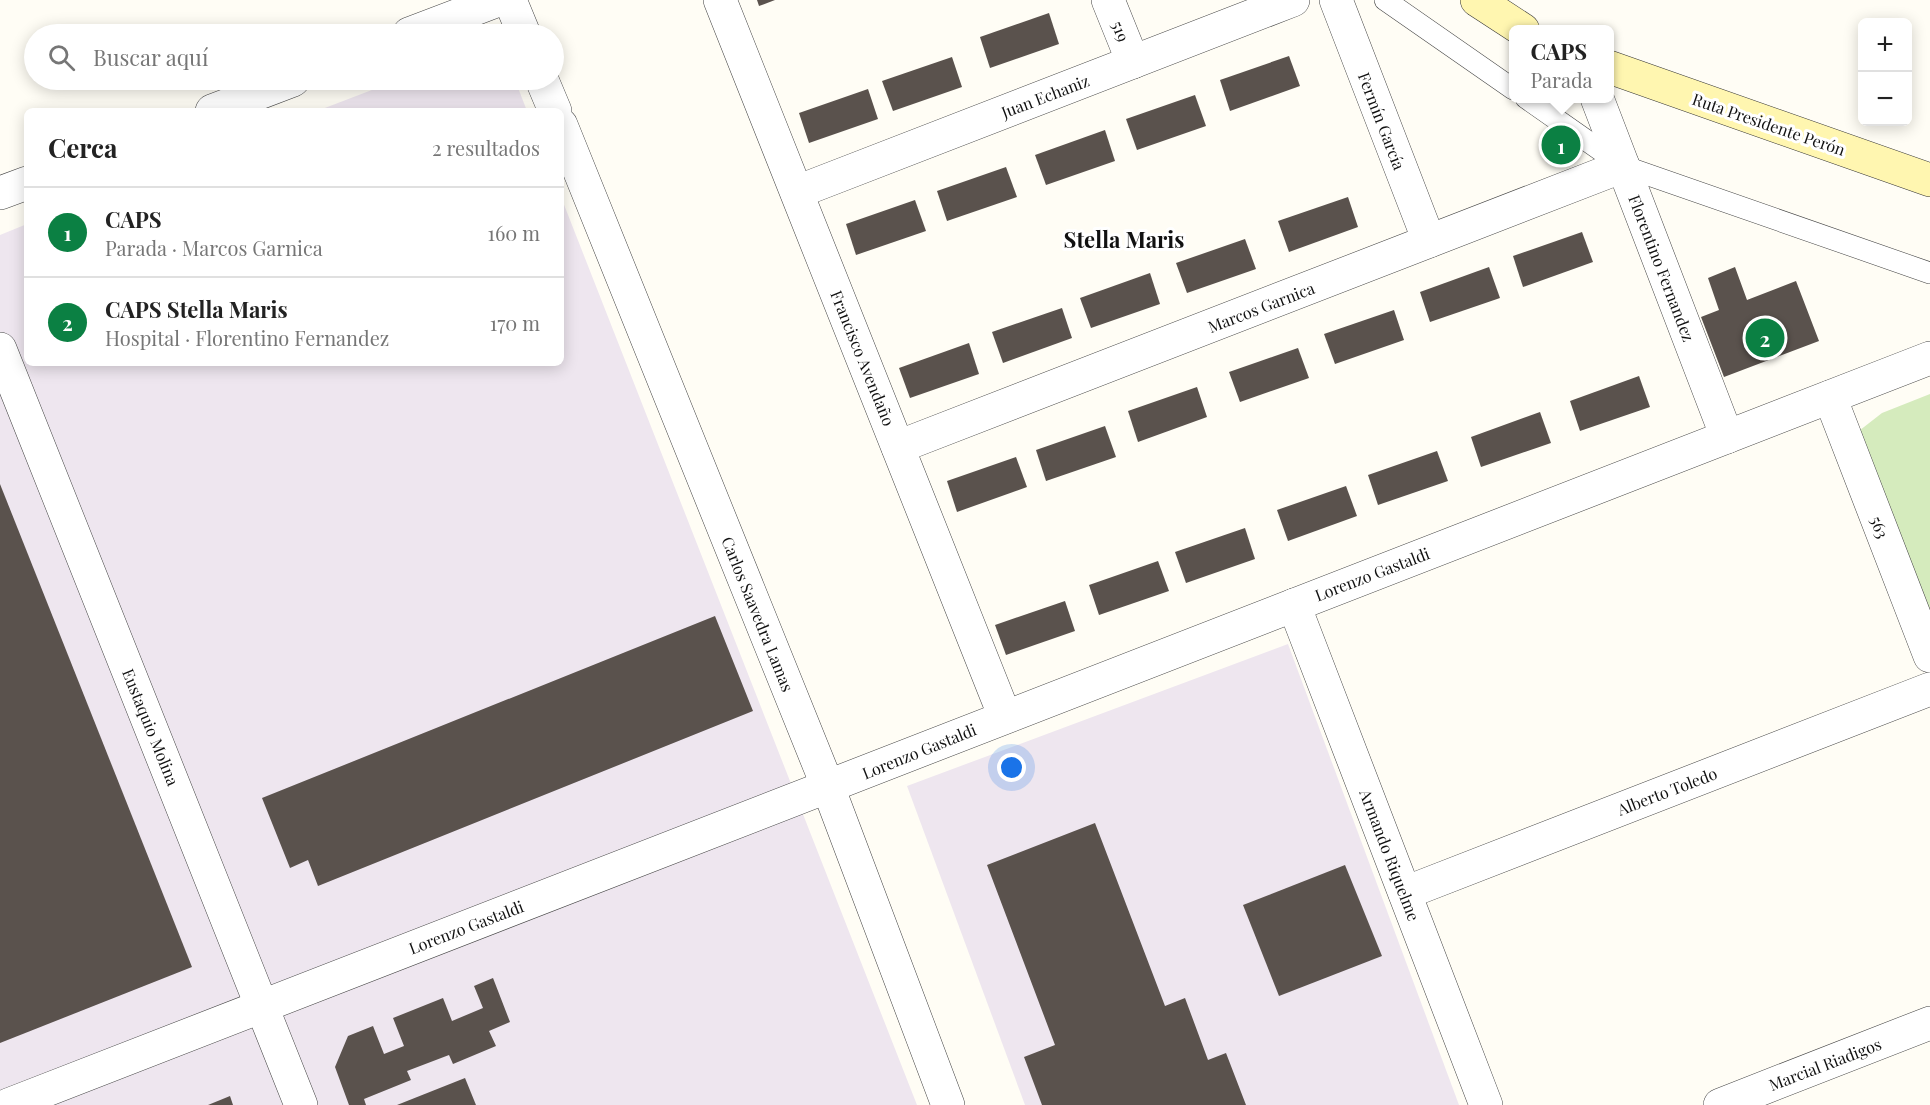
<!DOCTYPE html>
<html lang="es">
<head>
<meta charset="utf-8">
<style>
	body { margin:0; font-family:"Playfair Display",serif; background:#f6f6f6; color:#222 }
	.controls { position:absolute; right:18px; top:18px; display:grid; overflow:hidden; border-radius:9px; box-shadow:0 3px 15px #0003 }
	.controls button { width:54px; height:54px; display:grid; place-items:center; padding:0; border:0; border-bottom:2px solid #e0e0e0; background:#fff; color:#222; font:30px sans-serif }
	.you { position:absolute; left:1012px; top:768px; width:21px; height:21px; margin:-15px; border:4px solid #fff; border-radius:50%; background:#1a73e8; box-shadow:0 0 0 9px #1a73e833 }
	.badge { display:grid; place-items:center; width:39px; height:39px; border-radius:50%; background:#0b8043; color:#fff; font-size:20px; font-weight:700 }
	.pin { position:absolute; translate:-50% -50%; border:3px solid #fff; box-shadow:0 2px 6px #0006 }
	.popup { position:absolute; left:1509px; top:25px; width:105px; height:78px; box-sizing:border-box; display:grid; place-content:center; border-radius:9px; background:#fff; filter:drop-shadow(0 2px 4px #0005); font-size:20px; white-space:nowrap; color:#767676 }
	.popup b { font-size:22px; color:#222 }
	.popup::after { content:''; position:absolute; left:50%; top:100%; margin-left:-12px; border:12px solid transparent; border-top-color:#fff }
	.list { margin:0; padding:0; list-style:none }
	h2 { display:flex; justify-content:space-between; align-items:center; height:78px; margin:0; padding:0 24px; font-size:26px }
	h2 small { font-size:20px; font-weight:400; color:#767676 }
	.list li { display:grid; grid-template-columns:39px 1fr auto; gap:18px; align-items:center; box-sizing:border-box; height:90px; padding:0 24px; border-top:2px solid #e0e0e0 }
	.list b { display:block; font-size:22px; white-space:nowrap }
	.list p { margin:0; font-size:20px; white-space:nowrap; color:#767676 }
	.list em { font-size:20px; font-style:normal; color:#767676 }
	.icon { flex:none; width:33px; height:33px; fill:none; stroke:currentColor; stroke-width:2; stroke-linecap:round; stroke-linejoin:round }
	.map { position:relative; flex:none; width:1930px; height:1105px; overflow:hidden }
	.search { position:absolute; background:#fff; box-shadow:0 3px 15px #0003; left:24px; top:24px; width:540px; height:66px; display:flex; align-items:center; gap:15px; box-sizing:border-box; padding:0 21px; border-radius:33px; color:#767676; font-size:22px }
	.panel { position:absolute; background:#fff; box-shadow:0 3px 15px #0003; left:24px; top:108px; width:540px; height:258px; border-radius:9px }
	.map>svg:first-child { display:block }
	.industrial { fill:#eee6ef }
	.green { fill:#d5ebbd }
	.building { fill:#5a524d }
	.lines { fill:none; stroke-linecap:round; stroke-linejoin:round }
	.lane-casing { stroke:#444; stroke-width:22 }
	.street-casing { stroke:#444; stroke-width:34 }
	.secondary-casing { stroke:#333; stroke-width:34 }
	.lane { stroke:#fff; stroke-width:21 }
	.street { stroke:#fff; stroke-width:33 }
	.secondary { stroke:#fff6b0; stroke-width:33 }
	.labels { text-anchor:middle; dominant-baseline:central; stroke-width:6; stroke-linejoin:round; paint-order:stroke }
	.street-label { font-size:16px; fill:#111; stroke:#fff }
	.district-label { font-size:22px; font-weight:bold; fill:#111; stroke:#fff }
</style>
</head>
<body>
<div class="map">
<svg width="1930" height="1105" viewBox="0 0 1930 1105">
	<rect width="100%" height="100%" fill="#fffdf5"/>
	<g class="industrial">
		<polygon points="398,80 515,80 527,111 317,111"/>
		<polygon points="561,197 917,1105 0,1105 0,235 27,224 27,363 561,363"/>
		<polygon points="1288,644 1459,1105 1025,1105 907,786"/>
	</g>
	<polygon class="green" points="1930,394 1930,610 1905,563 1855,434 1882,413"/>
	<g class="building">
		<polygon points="757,0 775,0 759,6"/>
		<polygon points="1049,13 1059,44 990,68 980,37"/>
		<polygon points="1289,56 1300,86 1230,111 1220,80"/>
		<polygon points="952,57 962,87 893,111 882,81"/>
		<polygon points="868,89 878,119 809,143 799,113"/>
		<polygon points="1195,95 1206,126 1137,150 1126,119"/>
		<polygon points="1105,130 1115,161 1046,185 1035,155"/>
		<polygon points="1006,167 1017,197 947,221 937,191"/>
		<polygon points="1348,197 1358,227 1289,252 1278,221"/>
		<polygon points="915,200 926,231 856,255 846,224"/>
		<polygon points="1582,232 1593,262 1523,287 1513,256"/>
		<polygon points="1245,239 1256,269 1187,293 1176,263"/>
		<polygon points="1489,267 1500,298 1430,322 1420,292"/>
		<polygon points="1735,267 1747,300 1796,281 1819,341 1724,377 1701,317 1719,310 1708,278"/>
		<polygon points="1150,273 1160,304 1091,328 1080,298"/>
		<polygon points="1062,308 1072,338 1003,363 992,332"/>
		<polygon points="1394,310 1404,340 1335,364 1324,334"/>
		<polygon points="969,343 979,374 910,398 899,368"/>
		<polygon points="1298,348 1309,378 1240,402 1229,372"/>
		<polygon points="1639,376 1650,407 1580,431 1570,401"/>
		<polygon points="1197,387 1207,417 1138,442 1128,411"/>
		<polygon points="1540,412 1551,443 1481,467 1471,437"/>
		<polygon points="1105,426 1116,457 1046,481 1036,450"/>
		<polygon points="1437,451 1448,481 1378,505 1368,475"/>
		<polygon points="1016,457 1027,487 957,512 947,481"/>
		<polygon points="0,484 192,967 0,1043"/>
		<polygon points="1346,486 1357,516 1288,541 1277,510"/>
		<polygon points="1245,528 1255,559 1186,583 1175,552"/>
		<polygon points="1158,561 1169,591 1099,615 1089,585"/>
		<polygon points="1065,601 1075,631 1006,655 995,625"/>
		<polygon points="715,616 753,711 318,886 308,860 290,868 262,798"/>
		<polygon points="1095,823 1165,1006 1185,998 1208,1060 1226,1053 1246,1105 1042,1105 1024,1057 1055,1045 987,865"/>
		<polygon points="1345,865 1382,956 1279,996 1243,905"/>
		<polygon points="493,978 510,1022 489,1031 496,1046 453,1064 449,1055 407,1071 411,1080 364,1099 366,1105 349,1105 335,1067 348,1036 373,1026 384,1054 404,1046 393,1018 443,998 452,1021 483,1008 474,986"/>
		<polygon points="465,1078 476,1105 397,1105"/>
		<polygon points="230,1096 233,1105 208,1105"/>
	</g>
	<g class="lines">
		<g class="lane-casing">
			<g id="lane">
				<polyline points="1385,0 1513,89"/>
				<polyline points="1526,98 1623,166 1930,273"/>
			</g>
		</g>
		<g class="street-casing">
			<g id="street">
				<polyline points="510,0 524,34"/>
				<polyline points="720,0 1005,717"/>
				<polyline points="1108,0 1133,62"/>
				<polyline points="1336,0 1429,241"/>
				<polyline points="409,34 498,0"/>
				<polyline points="542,80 555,111"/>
				<polyline points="1597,98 1727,437"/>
				<polyline points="212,111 293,80"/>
				<polyline points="561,125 828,787 948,1105"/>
				<polyline points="797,192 1293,0"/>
				<polyline points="0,193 27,183"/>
				<polyline points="0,349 301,1105"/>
				<polyline points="1830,397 1930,656"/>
				<polyline points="898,447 1623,166"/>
				<polyline points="1294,605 1486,1105"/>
				<polyline points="1405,893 1930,689"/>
				<polyline points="8,1105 1930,358"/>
				<polyline points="1720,1105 1930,1023"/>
			</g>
		</g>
		<g class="secondary-casing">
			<g id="secondary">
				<polyline points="1477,0 1523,30"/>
				<polyline points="1609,67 1930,180"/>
			</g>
		</g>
		<use href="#lane" class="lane"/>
		<use href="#street" class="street"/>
		<use href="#secondary" class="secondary"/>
	</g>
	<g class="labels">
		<g class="street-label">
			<text transform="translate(1121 31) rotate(69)">519</text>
			<text transform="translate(1045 96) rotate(-21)">Juan Echaniz</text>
			<text transform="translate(1382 121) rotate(69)">Fermín García</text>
			<text transform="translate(1769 124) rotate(19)">Ruta Presidente Perón</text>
			<text transform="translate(1662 268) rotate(69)">Florentino Fernandez</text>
			<text transform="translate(1261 307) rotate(-21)">Marcos Garnica</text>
			<text transform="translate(863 358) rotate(68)">Francisco Avendaño</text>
			<text transform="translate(1880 527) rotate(69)">563</text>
			<text transform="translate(1372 574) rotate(-21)">Lorenzo Gastaldi</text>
			<text transform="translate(758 614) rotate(68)">Carlos Saavedra Lamas</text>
			<text transform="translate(151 727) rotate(68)">Eustaquio Molina</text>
			<text transform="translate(919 751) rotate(-22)">Lorenzo Gastaldi</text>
			<text transform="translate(1667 791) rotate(-21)">Alberto Toledo</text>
			<text transform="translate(1390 855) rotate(69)">Armando Riquelme</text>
			<text transform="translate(466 927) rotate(-21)">Lorenzo Gastaldi</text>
			<text transform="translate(1825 1064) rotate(-21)">Marcial Riadigos</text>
		</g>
		<g class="district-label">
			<text x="1124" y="239">Stella Maris</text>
		</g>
	</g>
</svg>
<div class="controls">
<button>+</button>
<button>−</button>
</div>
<div class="you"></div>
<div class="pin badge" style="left:1561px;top:145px">1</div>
<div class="popup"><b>CAPS</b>Parada</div>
<div class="pin badge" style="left:1765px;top:338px">2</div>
<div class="search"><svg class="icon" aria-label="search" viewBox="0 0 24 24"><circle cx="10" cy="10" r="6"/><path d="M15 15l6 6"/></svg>Buscar aquí</div>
<section class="panel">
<h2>Cerca<small>2 resultados</small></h2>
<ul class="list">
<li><span class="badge">1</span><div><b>CAPS</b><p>Parada · Marcos Garnica</p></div><em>160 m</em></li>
<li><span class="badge">2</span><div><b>CAPS Stella Maris</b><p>Hospital · Florentino Fernandez</p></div><em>170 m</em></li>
</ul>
</section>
</div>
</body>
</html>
